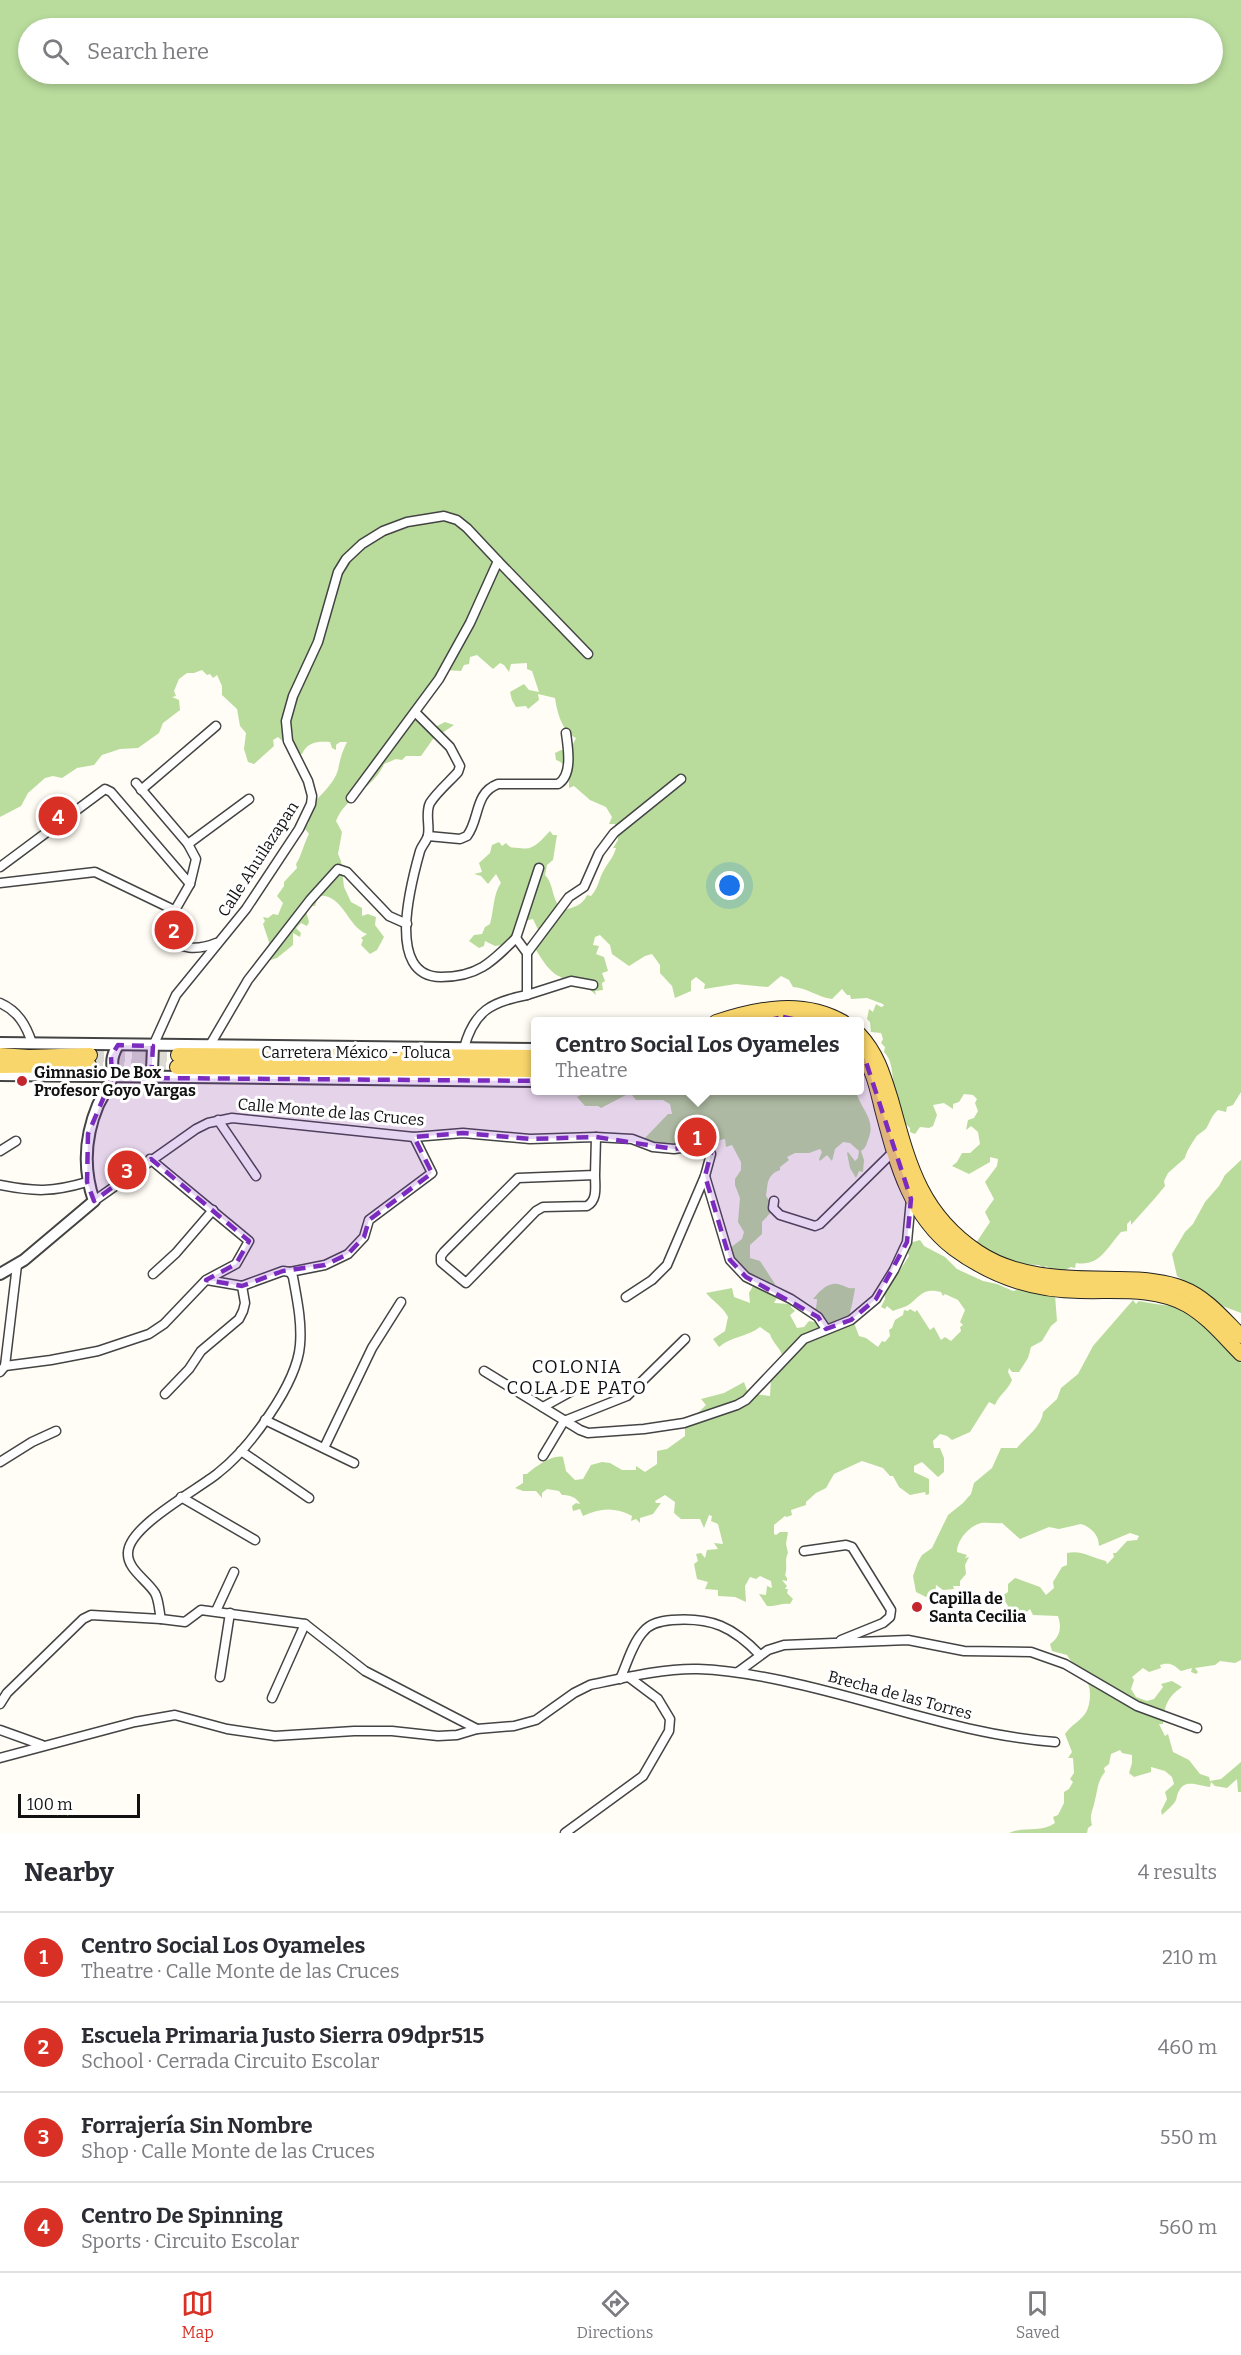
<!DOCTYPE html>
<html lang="en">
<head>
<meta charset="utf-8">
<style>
	body { margin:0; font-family:Bitter,serif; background:#f7f7f7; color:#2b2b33 }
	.scale { position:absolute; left:18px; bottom:15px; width:122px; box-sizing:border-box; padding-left:6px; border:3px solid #111; border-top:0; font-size:16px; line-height:21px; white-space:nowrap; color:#111; -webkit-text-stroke:4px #fff; paint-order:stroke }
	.you { position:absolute; left:730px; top:886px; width:21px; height:21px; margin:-15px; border:4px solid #fff; border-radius:50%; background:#1a73e8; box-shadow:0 0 0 9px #1a73e833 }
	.badge { display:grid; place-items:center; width:39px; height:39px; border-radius:50%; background:#d93025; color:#fff; font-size:20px; font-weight:700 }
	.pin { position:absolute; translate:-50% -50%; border:3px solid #fff; box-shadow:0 2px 6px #0006 }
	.popup { position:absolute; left:531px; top:1017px; width:333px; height:78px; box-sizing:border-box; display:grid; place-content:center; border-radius:6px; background:#fff; filter:drop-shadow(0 2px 4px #0005); font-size:20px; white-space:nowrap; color:#7c7c81 }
	.popup b { font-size:22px; color:#2b2b33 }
	.popup::after { content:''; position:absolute; left:50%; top:100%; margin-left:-12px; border:12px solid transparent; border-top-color:#fff }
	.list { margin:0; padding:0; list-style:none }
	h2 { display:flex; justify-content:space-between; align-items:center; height:78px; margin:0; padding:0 24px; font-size:26px }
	h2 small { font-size:20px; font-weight:400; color:#7c7c81 }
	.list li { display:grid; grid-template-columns:39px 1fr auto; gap:18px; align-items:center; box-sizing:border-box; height:90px; padding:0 24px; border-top:2px solid #e1e1e2 }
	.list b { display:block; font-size:22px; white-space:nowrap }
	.list p { margin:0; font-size:20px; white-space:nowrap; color:#7c7c81 }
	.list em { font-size:20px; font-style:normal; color:#7c7c81 }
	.icon { flex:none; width:33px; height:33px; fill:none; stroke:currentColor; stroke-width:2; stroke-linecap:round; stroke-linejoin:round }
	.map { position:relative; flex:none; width:1241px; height:1833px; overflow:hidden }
	.search { position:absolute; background:#fff; box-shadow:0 3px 9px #0003; left:18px; right:18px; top:18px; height:66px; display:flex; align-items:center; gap:15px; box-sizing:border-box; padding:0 21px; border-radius:33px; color:#7c7c81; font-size:22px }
	.sheet { height:438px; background:#fff }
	nav { display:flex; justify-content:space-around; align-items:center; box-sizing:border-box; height:84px; border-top:2px solid #e1e1e2; background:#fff; font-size:16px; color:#7c7c81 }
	nav a { display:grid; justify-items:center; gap:3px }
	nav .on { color:#d93025 }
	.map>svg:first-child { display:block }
	.forest { fill:#b9dc9c; fill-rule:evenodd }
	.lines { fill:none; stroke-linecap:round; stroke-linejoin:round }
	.primary-tunnel { stroke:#dbdad3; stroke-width:14; stroke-dasharray:14 7; stroke-linecap:butt }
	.minor-casing { stroke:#444; stroke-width:11 }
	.tertiary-casing { stroke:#444; stroke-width:14 }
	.primary-casing { stroke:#222; stroke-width:16 }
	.minor { stroke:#fff; stroke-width:8 }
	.tertiary { stroke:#fff; stroke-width:10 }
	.primary { stroke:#f9d66b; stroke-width:14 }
	.marked { fill:#7b2cbf; fill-opacity:0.2; stroke:#7b2cbf; stroke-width:4.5; stroke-dasharray:12 8; stroke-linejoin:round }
	.poi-dot { fill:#c4262e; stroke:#fff; stroke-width:2 }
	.labels { text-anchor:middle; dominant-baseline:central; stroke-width:6; stroke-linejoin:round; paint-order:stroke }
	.street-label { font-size:16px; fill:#111; stroke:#fff }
	.poi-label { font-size:16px; font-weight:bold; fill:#111; stroke:#fff; text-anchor:start }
	.neighbourhood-label { font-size:18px; letter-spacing:1.5px; fill:#111; stroke:#fff }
</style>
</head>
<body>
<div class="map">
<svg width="1241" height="1833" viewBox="0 0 1241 1833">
	<rect width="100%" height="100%" fill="#fffdf5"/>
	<g class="forest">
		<path d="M0 0H1241V1092L1233 1105 1227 1107 1226 1112 1218 1110C1212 1115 1211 1120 1207 1127 1205 1131 1199 1133 1196 1137 1192 1143 1186 1152 1185 1158L1168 1173 1164 1181 1165 1186C1154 1200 1142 1212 1131 1225V1220L1127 1224V1231L1121 1232C1107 1248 1099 1267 1076 1263L1075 1268 1071 1267 1059 1273 1046 1266 1044 1268 1039 1265 1014 1264 976 1243 990 1222 985 1212 994 1199 985 1182 997 1166 998 1159 990 1157V1162L969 1174 952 1166 957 1162 962 1153H970L980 1144 978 1132 971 1126 966 1130 968 1120 974 1118 978 1111 975 1103 977 1099 973 1095 964 1094 959 1102 953 1104V1109L944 1103 933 1105 937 1115 933 1126 929 1128 920 1127 915 1134 910 1132V1128C886 1110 900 1067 884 1052L885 1047 881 1043 883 1039 881 1033 871 1032 870 1022 867 1019 869 1009 873 1012 876 1004 881 1007 884 1006 883 1004 867 998 851 999 850 995H847L842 989 832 999C817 997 808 988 793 987L789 980 781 976 768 987 736 984 704 989 705 984 696 977 691 981V991L675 998 672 986 660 973V965L652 954 645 956 629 966 612 954 610 945 600 935 595 937 593 945 599 946 596 954 604 957 608 971 602 973 605 981 602 983 603 990 595 991 596 995 587 987 572 986C566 979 562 978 555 974 547 968 541 958 536 950L541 936 533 919 520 922 509 944 495 946 485 941 484 946 479 948 469 941 474 935 482 934 485 927 490 924C494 910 493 894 501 883L496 874 488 884 481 876 474 874 482 872 479 863 490 853 492 845 499 842 502 846 506 843C511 849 513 847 520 848 534 851 540 841 550 831L553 835H557L553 860 547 865 545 875C555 885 551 903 564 910 574 907 582 906 587 895L591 896C600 885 598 880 604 870 608 863 614 856 616 848H613L618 840 615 824H609L612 817 606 807 590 800 574 786 569 788C569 775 569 765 556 760L555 753 561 750 569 752 576 738C562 732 557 712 555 698L538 694 539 700 528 709 526 706 516 707 512 700 510 692 524 684 529 690 539 692 532 671 527 669V663L511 664 509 672 504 665 500 663 493 669 477 655 470 657 469 664 464 665 461 671 445 670 414 708 435 727 445 722 454 725 433 739 421 756H406L402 760 396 759 384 764C374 788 346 796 336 821L342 832 338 854 341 861 344 887 351 902 362 908V916L368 914 376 917 375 925 384 937 377 950 370 954 361 945 363 940 361 938 367 934C347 927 343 893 318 896L315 906H311L306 911 309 922 307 926 301 923 296 928 301 933 300 937 293 933V945L277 958 267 961 269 942 263 924 265 921 263 917 268 918 273 914 278 915 283 903 277 896 284 886V882L297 868 296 864C301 857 304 843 309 834L305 829 309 822 302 813 304 808H308C318 798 334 784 338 770 340 759 342 752 347 742H340L336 745V750L332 748 330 742C318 741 307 742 302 754L291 756 286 744 278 737 273 740 274 746 254 764 248 762 244 749 246 733 240 726 237 709 222 695V686L217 675 213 678 210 674 207 675 202 670 194 673H187L179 679 174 691 176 696 172 697 179 700 180 710 163 723 159 733 138 748 120 749 102 755 94 765 77 768 62 778 53 776 45 778 28 793 21 806 0 817ZM28 28H1212V74H28Z"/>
		<path d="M589 1091H856C860 1109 877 1119 868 1140 866 1145 866 1148 861 1151L864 1160 863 1172 859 1171 856 1178 850 1168 847 1153 848 1152 855 1161 858 1158 859 1151 850 1143 843 1142 835 1149 832 1161 827 1155 820 1161 819 1159 822 1152 820 1149 809 1153H795L787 1157 789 1160 780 1167V1170C766 1175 768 1185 766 1196L771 1203 772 1211 762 1222V1234L750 1245V1258L760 1261 775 1284 774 1290 780 1292 774 1303 791 1304V1307L795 1311 790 1315 797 1328 804 1327 809 1321 814 1322C813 1316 817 1308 817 1299H813C820 1291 829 1280 841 1285 848 1287 848 1289 855 1288 854 1295 851 1312 848 1318L853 1320 859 1336 866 1338 878 1347 882 1341 885 1342 890 1336 889 1330 892 1328 895 1320 903 1315 904 1310 908 1311 910 1309 915 1312 917 1310 930 1330 934 1327 941 1340 945 1337 951 1341 961 1331 960 1327 963 1325 960 1322 965 1310 958 1300 945 1294 943 1296 941 1292C924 1288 922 1294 911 1303 905 1308 899 1308 893 1311L887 1306 885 1309 881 1307 885 1299 884 1285 900 1270 909 1256 907 1250 913 1242 920 1240 924 1246 945 1257 957 1269 983 1281 997 1284 1013 1291 1026 1288 1055 1295 1057 1321 1051 1326 1042 1341 1031 1347 1028 1358 1019 1372H1012L1009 1368 1008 1372 1012 1380C1008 1390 999 1395 995 1405L989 1402 970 1432 952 1440 947 1436 940 1434 933 1441 934 1448H940L944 1458V1472L938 1477 922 1462 914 1466V1472L929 1479V1494L926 1495 925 1492 910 1495 899 1487 893 1476H890L883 1468 862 1461 834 1474 826 1488 816 1493 806 1502V1505L791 1510 792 1515 787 1517 785 1516 774 1525V1534L776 1535 780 1532H788L786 1544 788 1553C784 1560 788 1567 785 1575L787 1578V1581L782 1580 787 1586 785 1589H788L787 1593 793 1599 790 1604C781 1603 775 1607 767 1606L759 1594 766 1595 767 1586 772 1588 771 1581 760 1576 756 1579 750 1577 745 1586 746 1602 735 1597 718 1596V1590L705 1589 708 1582 697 1579 694 1564 698 1561 696 1554 701 1553 705 1558 707 1550 718 1549 714 1543 723 1544 718 1524 711 1521 712 1516 709 1515 704 1528 700 1519H681L674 1513 675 1502 665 1495 655 1501 656 1503H661L653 1514 640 1518V1523L636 1519 631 1521 632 1516C615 1507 600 1508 583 1516L580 1509 573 1511 572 1506 576 1503 580 1504C576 1497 570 1495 562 1495L559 1491 547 1489 542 1493V1498L536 1491H523L515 1488 523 1483V1474H527C535 1467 553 1454 563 1457L566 1471 575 1480 583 1479 591 1465 602 1462 610 1463 622 1470H636V1466L645 1472 657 1464V1451L667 1449 685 1436V1426L706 1405 701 1399 724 1393 744 1382 748 1393 770 1396 771 1379H774C777 1374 782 1366 783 1360 784 1351 772 1343 770 1334L760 1327C748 1337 731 1336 719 1347L713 1339 725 1331 728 1317C723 1307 714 1302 706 1293L732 1288 734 1297 750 1303 749 1293 753 1286 743 1268 733 1259 730 1248 742 1239 744 1232 738 1222 740 1198 735 1185V1179L741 1170V1162L732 1145 726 1147 725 1139C716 1140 711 1145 703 1148 686 1152 663 1146 646 1143L645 1138 668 1114H672L670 1104 663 1100H636L632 1095H626L601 1108 598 1106H585L577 1097Z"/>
		<polygon points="1241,1160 1241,1313 1217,1304 1177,1276 1172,1254 1185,1232 1193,1224 1205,1202 1219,1186 1225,1175"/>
		<path d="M1133 1300 1136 1304 1139 1301C1156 1305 1171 1305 1188 1308L1187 1314 1199 1321 1211 1323 1241 1363V1660L1235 1663 1220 1661 1215 1665 1195 1668 1198 1672 1196 1674 1191 1672 1192 1668 1181 1671C1173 1664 1169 1662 1160 1665L1161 1668 1149 1672 1143 1668 1132 1677 1134 1680 1131 1689 1136 1697 1147 1701 1154 1699 1163 1687 1161 1684 1172 1681 1182 1687C1167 1697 1164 1707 1163 1724H1159L1165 1736 1168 1734 1173 1752 1189 1760 1200 1774 1209 1777 1210 1781 1221 1779 1241 1762V1792H1238L1237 1779 1227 1788 1215 1786 1211 1782 1210 1787C1200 1786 1185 1778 1179 1791 1177 1794 1177 1797 1176 1800 1173 1806 1166 1811 1162 1815L1161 1811 1167 1799 1165 1792 1174 1784 1172 1777 1165 1771 1151 1767V1772L1134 1777 1129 1773 1132 1763V1755L1122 1753 1120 1750 1111 1754 1109 1764 1104 1768 1105 1772C1097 1782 1098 1789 1095 1800 1093 1811 1089 1814 1092 1825L1088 1828 1087 1833H1009C1025 1826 1040 1833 1055 1823L1053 1817 1058 1815 1064 1803V1792L1069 1789 1073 1782 1070 1779 1074 1773 1073 1758H1068L1072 1752 1065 1734C1071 1725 1079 1722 1085 1714 1090 1707 1091 1694 1089 1686 1088 1683 1070 1660 1067 1655L1052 1651 1050 1644C1060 1637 1062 1628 1058 1616L1033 1615 1030 1609 1022 1616 1010 1618 1004 1613 1008 1606 1002 1596 1008 1592V1584L1015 1578 1040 1587 1046 1595 1054 1588 1053 1582 1062 1567 1067 1565V1553C1083 1550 1091 1558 1106 1561L1107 1564 1114 1557 1113 1553H1116L1127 1541 1137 1540 1139 1536 1130 1533 1099 1546C1099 1535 1091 1527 1081 1524L1059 1529 1049 1527 1020 1539 1002 1523C995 1524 988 1522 981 1523 969 1526 957 1540 957 1552L967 1555 965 1558 969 1557 965 1565 966 1574 960 1581V1586H953L954 1589 943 1590 936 1585 935 1595 926 1597 916 1592 913 1576 918 1562 922 1555 932 1548 948 1515 963 1503 971 1494 974 1483 992 1468 1001 1448H1017C1026 1437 1042 1426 1043 1412L1057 1399 1061 1388 1078 1374 1093 1346Z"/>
	</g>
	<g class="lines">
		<g class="primary-tunnel">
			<polyline points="90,1055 178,1055"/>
			<polyline points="89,1065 177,1067"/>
		</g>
		<g class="minor-casing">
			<g id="minor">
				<polyline points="498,561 588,654"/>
				<path d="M415 712 450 747 460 766 458 772C449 782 437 792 430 803 425 813 430 825 428 835 427 841 422 845 420 851 411 883 385 977 441 977 477 977 491 963 516 938L527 953V995C491 1002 474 1011 464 1048"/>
				<path d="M136 783 188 844 196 859 190 884 167 924 166 934C178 951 199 950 216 943"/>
				<polyline points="141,790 216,726"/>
				<path d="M428 836 460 839 467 836C480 819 474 793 498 784H558C573 775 568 748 566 733"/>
				<polyline points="188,844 249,799"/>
				<polyline points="0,867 105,789 111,792 190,884"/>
				<polyline points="0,883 95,872 174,910"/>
				<polyline points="516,938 539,868"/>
				<polyline points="527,953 569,897 584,887 599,853 614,833 681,779"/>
				<polyline points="527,995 571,981 593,985"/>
				<path d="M0 1003C18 1011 26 1025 32 1043"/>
				<polyline points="210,1045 248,980 310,900 338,869 347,872 389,916 407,924"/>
				<polyline points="153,1046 176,995 246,909 299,829 311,804 312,796 308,781 288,741 286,721 293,696 318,642 338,572 346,559 362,544 383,531 407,522 444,516 457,520 467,528 498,561 470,623 439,679 351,798"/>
				<polyline points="218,1120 256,1176"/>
				<path d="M414 1137 432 1173 369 1220 364 1237 348 1254 325 1265 290 1272 293 1277C297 1299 302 1322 300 1345 297 1384 249 1449 218 1473 199 1489 128 1526 128 1553 127 1569 147 1580 155 1593 159 1600 159 1611 161 1619L185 1622 201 1610 305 1624 365 1671 477 1729"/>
				<polyline points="0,1151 16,1141"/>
				<path d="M595 1175C595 1186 598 1200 587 1206L543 1207 536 1211 466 1283 441 1262V1256L444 1252 518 1178 595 1175 596 1137"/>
				<polyline points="705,1176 730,1260 746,1277 791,1299 818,1317 826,1329"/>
				<path d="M0 1185C35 1192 53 1192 87 1182"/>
				<polyline points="94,1201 196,1129 208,1123 232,1118 414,1137 463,1133 530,1139 596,1137 632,1139 653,1147 674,1149 702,1145 707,1147 711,1154 705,1176 667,1265 652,1280 626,1297"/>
				<polyline points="774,1201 773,1208 780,1215 815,1226 820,1224 893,1152"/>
				<polyline points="153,1274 176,1253 213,1210"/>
				<polyline points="207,1280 242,1286 283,1271 290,1272"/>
				<polyline points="5,1366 51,1360 98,1351 149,1334 164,1324 206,1280 236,1264 249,1241 150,1159"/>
				<polyline points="484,1371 580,1430 588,1433 644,1429 684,1423 737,1405 746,1400 804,1339 851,1320 876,1299 894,1270 907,1242 911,1199"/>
				<polyline points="0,1372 5,1366 17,1265"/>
				<polyline points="165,1394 189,1369 201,1351 239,1319 243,1311 245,1303 242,1286"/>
				<polyline points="543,1407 572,1391"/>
				<polyline points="265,1420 354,1463"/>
				<polyline points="324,1448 372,1348 401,1302"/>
				<polyline points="241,1451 309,1498"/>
				<polyline points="543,1456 564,1421 627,1396 685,1339"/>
				<polyline points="0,1462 32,1442 56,1431"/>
				<polyline points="181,1497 255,1540"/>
				<polyline points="804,1551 846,1545 852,1547 891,1610 890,1617 883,1623 841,1640"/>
				<polyline points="216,1611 234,1572"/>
				<polyline points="738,1672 768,1650 784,1645 908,1640 964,1651 1031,1652 1065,1664 1137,1706 1197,1728"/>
				<polyline points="220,1677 230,1613"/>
				<path d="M620 1679C627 1664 632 1644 643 1632 650 1623 661 1621 672 1620 712 1617 733 1627 760 1655"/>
				<polyline points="272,1698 305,1624"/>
				<polyline points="0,1704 7,1693 83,1619 91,1615 161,1619"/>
				<polyline points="0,1730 42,1745"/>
				<path d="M0 1758 135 1722 175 1715 227 1729 275 1736 354 1731H392L438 1736 457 1735 477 1729 514 1726 536 1720 574 1693 590 1685C623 1678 665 1668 698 1669 728 1670 756 1675 784 1681 875 1700 962 1735 1055 1742"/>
				<polyline points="565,1833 643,1776 669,1731 670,1719 658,1699 630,1678"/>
			</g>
		</g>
		<g class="tertiary-casing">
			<g id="tertiary">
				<polyline points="0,1043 535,1049"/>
				<polyline points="0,1075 535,1081"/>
				<polyline points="144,1078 152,1070 153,1046"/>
				<path d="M0 1274 24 1260 94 1201C83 1169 85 1136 98 1105 102 1097 107 1089 111 1080 116 1066 107 1064 118 1045"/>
			</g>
		</g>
		<g class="primary-casing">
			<g id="primary">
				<path d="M716 1022C759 1008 803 999 843 1022"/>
				<polyline points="760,1022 783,1017 814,1022"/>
				<path d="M859 1034C878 1054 884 1077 892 1103 909 1165 921 1214 978 1252 1020 1280 1071 1278 1119 1279 1140 1279 1162 1280 1182 1288 1206 1297 1223 1318 1241 1336"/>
				<path d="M859 1050C873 1067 877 1089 882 1109 896 1161 908 1213 953 1248 991 1276 1033 1291 1080 1291 1116 1292 1154 1287 1187 1305 1208 1317 1224 1337 1241 1354"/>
				<polyline points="0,1055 29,1057 90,1055"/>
				<polyline points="178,1055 535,1057"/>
				<polyline points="0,1066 89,1065"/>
				<polyline points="177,1067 535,1070"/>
			</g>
		</g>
		<use href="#minor" class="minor"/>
		<use href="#tertiary" class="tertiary"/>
		<use href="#primary" class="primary"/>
	</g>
	<path class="marked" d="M783 1017 829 1027 865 1059 911 1199 907 1242 876 1299 851 1320 826 1329 818 1317 746 1277 730 1260 705 1176 714 1142 674 1149 596 1137 530 1139 463 1133 414 1137 432 1173 369 1220 364 1237 348 1254 325 1265 283 1271 242 1286 206 1280 236 1264 249 1241 151 1159 94 1201 87 1182 88 1134 112 1078 111 1056 118 1045 153 1046 151 1078 551 1081 614 1077 656 1065 739 1027Z"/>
	<g class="poi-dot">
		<circle cx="22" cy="1081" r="6"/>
		<circle cx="917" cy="1607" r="6"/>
	</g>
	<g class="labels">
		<g class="street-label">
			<text transform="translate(258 859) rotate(-57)">Calle Ahuilazapan</text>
			<text x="356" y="1052">Carretera México - Toluca</text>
			<text transform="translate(331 1112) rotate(5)">Calle Monte de las Cruces</text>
			<text transform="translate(900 1695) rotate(15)">Brecha de las Torres</text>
		</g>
		<g class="poi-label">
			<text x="34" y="1072">Gimnasio De Box<tspan x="34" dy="18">Profesor Goyo Vargas</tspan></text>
			<text x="929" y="1598">Capilla de<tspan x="929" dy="18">Santa Cecilia</tspan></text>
		</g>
		<g class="neighbourhood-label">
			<text x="577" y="1367">COLONIA<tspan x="577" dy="21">COLA DE PATO</tspan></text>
		</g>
	</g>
</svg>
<div class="scale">100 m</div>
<div class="you"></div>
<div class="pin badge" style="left:697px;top:1137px">1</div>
<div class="popup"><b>Centro Social Los Oyameles</b>Theatre</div>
<div class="pin badge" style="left:174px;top:930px">2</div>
<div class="pin badge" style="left:127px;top:1170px">3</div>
<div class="pin badge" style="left:58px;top:816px">4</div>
<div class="search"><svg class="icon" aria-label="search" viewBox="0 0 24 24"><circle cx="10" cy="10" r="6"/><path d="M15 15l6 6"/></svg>Search here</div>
</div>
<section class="sheet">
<h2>Nearby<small>4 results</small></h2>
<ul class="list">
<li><span class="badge">1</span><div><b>Centro Social Los Oyameles</b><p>Theatre · Calle Monte de las Cruces</p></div><em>210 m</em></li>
<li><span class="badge">2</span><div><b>Escuela Primaria Justo Sierra 09dpr515</b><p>School · Cerrada Circuito Escolar</p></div><em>460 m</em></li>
<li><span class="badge">3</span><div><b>Forrajería Sin Nombre</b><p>Shop · Calle Monte de las Cruces</p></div><em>550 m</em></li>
<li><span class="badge">4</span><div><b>Centro De Spinning</b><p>Sports · Circuito Escolar</p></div><em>560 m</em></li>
</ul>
</section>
<nav>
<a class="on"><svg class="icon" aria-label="map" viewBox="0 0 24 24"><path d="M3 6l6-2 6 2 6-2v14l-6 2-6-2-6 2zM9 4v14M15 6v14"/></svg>Map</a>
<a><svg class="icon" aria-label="directions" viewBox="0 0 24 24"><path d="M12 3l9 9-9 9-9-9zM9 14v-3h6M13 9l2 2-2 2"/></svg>Directions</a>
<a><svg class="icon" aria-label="saved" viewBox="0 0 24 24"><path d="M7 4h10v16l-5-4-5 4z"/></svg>Saved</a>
</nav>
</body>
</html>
